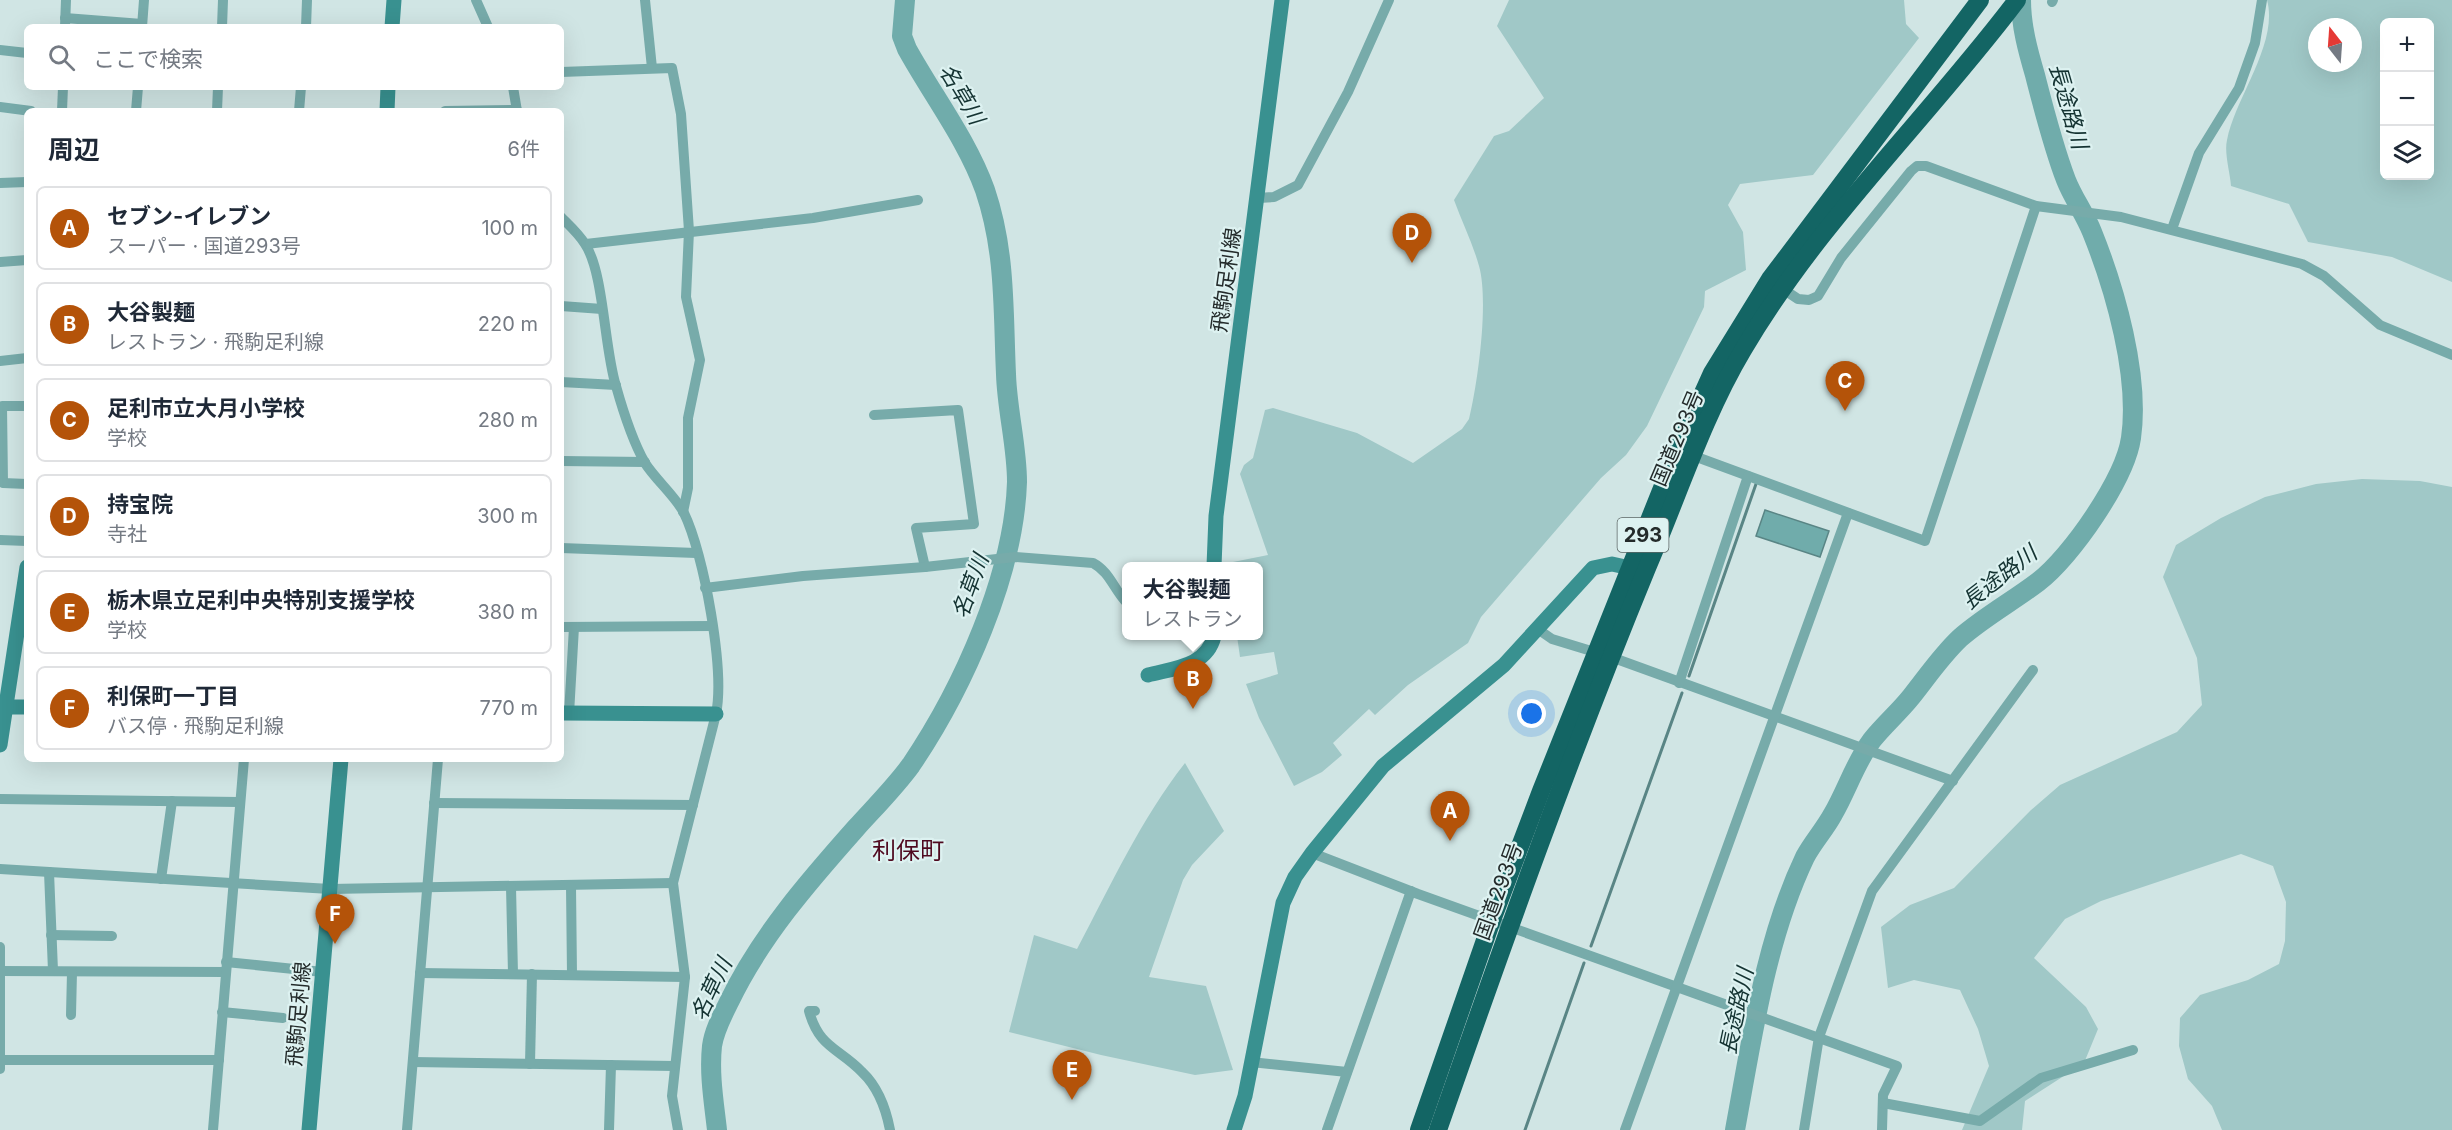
<!DOCTYPE html>
<html lang="ja">
<head>
<meta charset="utf-8">
<style>
	body { margin:0; font-family:Inter,"Noto Sans JP",sans-serif; background:#f6f6f7; color:#1f2937 }
	.controls { position:absolute; right:18px; top:18px; display:grid; overflow:hidden; border-radius:9px; box-shadow:0 6px 24px #0002 }
	.controls button { width:54px; height:54px; display:grid; place-items:center; padding:0; border:0; border-bottom:2px solid #e0e1e3; background:#fff; color:#1f2937; font:30px sans-serif }
	.compass { position:absolute; left:2308px; top:18px; width:54px; height:54px; border-radius:50%; background:#fff; box-shadow:0 6px 24px #0002; rotate:343deg }
	.you { position:absolute; left:1532px; top:714px; width:21px; height:21px; margin:-15px; border:4px solid #fff; border-radius:50%; background:#1a73e8; box-shadow:0 0 0 9px #1a73e833 }
	.badge { display:grid; place-items:center; width:39px; height:39px; border-radius:50%; background:#b45309; color:#fff; font-size:20px; font-weight:700 }
	.pin { position:absolute; translate:-50% -50px; filter:drop-shadow(0 2px 3px #0008) }
	.pin::after { content:''; position:absolute; top:32px; width:21px; height:18px; background:inherit; clip-path:polygon(0 0,100% 0,50% 100%) }
	.popup { position:absolute; left:1122px; top:562px; width:141px; height:78px; box-sizing:border-box; display:grid; place-content:center; border-radius:9px; background:#fff; filter:drop-shadow(0 2px 4px #0005); font-size:20px; white-space:nowrap; color:#747a83 }
	.popup b { font-size:22px; color:#1f2937 }
	.popup::after { content:''; position:absolute; left:50%; top:100%; margin-left:-12px; border:12px solid transparent; border-top-color:#fff }
	.list { margin:0; padding:0; list-style:none }
	h2 { display:flex; justify-content:space-between; align-items:center; height:78px; margin:0; padding:0 24px; font-size:26px }
	h2 small { font-size:20px; font-weight:400; color:#747a83 }
	.list li { display:grid; grid-template-columns:39px 1fr auto; gap:18px; align-items:center; box-sizing:border-box; height:84px; margin:0 12px 12px; padding:0 12px; border:2px solid #e0e1e3; border-radius:9px }
	.list b { display:block; font-size:22px; white-space:nowrap }
	.list p { margin:0; font-size:20px; white-space:nowrap; color:#747a83 }
	.list em { font-size:20px; font-style:normal; color:#747a83 }
	.icon { flex:none; width:33px; height:33px; fill:none; stroke:currentColor; stroke-width:2; stroke-linecap:round; stroke-linejoin:round }
	.map { position:relative; flex:none; width:2452px; height:1130px; overflow:hidden }
	.search { position:absolute; background:#fff; box-shadow:0 6px 24px #0002; left:24px; top:24px; width:540px; height:66px; display:flex; align-items:center; gap:15px; box-sizing:border-box; padding:0 21px; border-radius:9px; color:#747a83; font-size:22px }
	.panel { position:absolute; background:#fff; box-shadow:0 6px 24px #0002; left:24px; top:108px; width:540px; height:654px; border-radius:9px }
	.map>svg:first-child { display:block }
	.green { fill:#a0c8c7; fill-rule:evenodd }
	.water { fill:#70acab; stroke:#598585; stroke-width:1.5 }
	.lines { fill:none; stroke-linecap:round; stroke-linejoin:round }
	.stream { stroke:#598585; stroke-width:3 }
	.river { stroke:#70acab; stroke-width:20 }
	.street { stroke:#77abaa; stroke-width:10 }
	.secondary { stroke:#399190; stroke-width:15 }
	.highway { stroke:#136564; stroke-width:18 }
	.labels { text-anchor:middle; dominant-baseline:central; stroke-width:4.5; stroke-linejoin:round; paint-order:stroke }
	.shield { fill:#ddf2f1; stroke:#5c6766; stroke-width:1.5 }
	.shield-label { font-size:20px; font-weight:bold; fill:#242b2b }
	.street-label { font-size:21px; fill:#242b2b; stroke:#ddf2f1 }
	.water-label { font-size:22px; font-style:italic; fill:#143332; stroke:#ddf2f1 }
	.quarter-label { font-size:24px; fill:#4f091f; stroke:#ddf2f1 }
</style>
</head>
<body>
<div class="map">
<svg width="2452" height="1130" viewBox="0 0 2452 1130">
	<rect width="100%" height="100%" fill="#d0e5e4"/>
	<g class="green">
		<path d="M1509 0H1904L1906 24 1919 38 1813 175 1740 184 1728 205 1743 232 1746 270 1705 291 1704 307 1647 426 1626 455 1601 478 1481 617 1468 643 1408 685 1375 715 1369 709 1333 743 1342 755 1322 772 1294 786 1259 718 1246 684 1278 674 1274 652 1240 657 1237 636H1259V566H1233V562L1268 555 1240 474 1244 465 1253 458 1265 410 1273 408 1357 433 1413 463 1462 429 1469 419C1478 382 1489 301 1479 266 1473 244 1462 222 1454 200L1494 136 1509 131 1544 98 1497 26Z"/>
		<path d="M2267 0H2452V282L2392 257 2308 242 2289 204 2231 186C2230 172 2224 153 2227 140 2235 98 2279 43 2267 0ZM2430 22V176H2384V22ZM2317 27H2353V63H2317Z"/>
		<polygon points="2362,479 2420,481 2452,487 2452,1130 2222,1130 2212,1106 2188,1079 2179,1046 2180,1018 2200,995 2248,980 2279,964 2285,941 2286,902 2273,866 2241,854 2101,901 2065,919 2034,958 2086,1007 2098,1029 2084,1063 2025,1101 2022,1130 1962,1130 1989,1066 1978,1029 1960,990 1914,980 1888,988 1881,927 1910,905 1954,888 2031,810 2060,785 2177,732 2202,705 2197,658 2163,577 2176,545 2221,518 2265,497 2316,484"/>
		<path d="M1185 763 1224 831 1192 865 1183 880 1149 977 1206 986 1233 1070 1195 1075 1101 1055 1009 1032 1034 935 1077 949C1111 885 1141 819 1185 763Z"/>
	</g>
	<polygon class="water" points="1765,510 1829,531 1820,557 1756,536"/>
	<g class="lines">
		<g class="stream">
			<polyline points="1689,676 1756,484"/>
			<polyline points="1591,946 1682,693"/>
			<polyline points="1525,1130 1584,963"/>
		</g>
		<g class="river">
			<path d="M717 1130C714 1103 709 1074 712 1046 714 1031 722 1016 729 1002 760 937 809 881 856 828 874 808 895 787 911 765 963 688 1014 575 1017 482 1017 446 1007 410 1006 374 1003 311 1006 252 985 190 967 140 933 96 907 49L902 36 905 0"/>
			<path d="M1735 1130C1752 1039 1765 941 1805 857 1813 842 1825 829 1833 814 1847 790 1855 763 1872 740 1884 725 1899 712 1911 697 1927 677 1941 656 1960 638 1984 617 2013 601 2038 582 2071 557 2125 479 2131 438 2140 376 2115 289 2092 232 2085 214 2073 198 2066 180 2053 146 2044 110 2035 75 2028 51 2021 26 2021 0"/>
		</g>
		<g class="street">
			<polyline points="476,0 488,27"/>
			<polyline points="645,0 652,68"/>
			<polyline points="2052,2 2053,0"/>
			<polyline points="65,18 142,24"/>
			<polyline points="65,27 66,0"/>
			<polyline points="142,27 144,0"/>
			<polyline points="222,27 223,0"/>
			<polyline points="306,27 307,0"/>
			<polyline points="0,50 27,53"/>
			<polyline points="561,72 672,68 681,114 689,231 686,297 700,360 688,418 688,488 683,512"/>
			<polyline points="513,87 517,111"/>
			<polyline points="0,107 31,111"/>
			<polyline points="62,111 63,87"/>
			<polyline points="136,111 138,87"/>
			<polyline points="217,111 218,87"/>
			<polyline points="299,111 301,87"/>
			<polyline points="445,111 517,110"/>
			<polyline points="0,183 27,182"/>
			<polyline points="1258,198 1274,197 1298,185 1348,92 1389,0"/>
			<path d="M561 217C569 225 579 234 585 244 604 272 604 348 616 386 623 411 632 440 645 463 655 479 676 497 684 513 704 554 725 670 716 714L673 883 685 977 672 1096 678 1130"/>
			<polyline points="2172,229 2199,153 2239,88 2255,43 2262,0"/>
			<polyline points="586,244 813,218 918,200"/>
			<polyline points="0,262 27,260"/>
			<polyline points="1780,287 1798,299 1809,300 1818,296 1841,258 1911,171 1917,166 1926,166 2036,206 2121,217 2302,264 2324,276 2380,325 2452,355"/>
			<polyline points="561,306 602,309"/>
			<polyline points="0,361 27,358"/>
			<polyline points="561,382 616,385"/>
			<polyline points="27,406 2,406 3,483 27,484"/>
			<polyline points="874,415 958,410 974,524 916,528 925,567"/>
			<polyline points="1694,456 1925,541 2036,206"/>
			<polyline points="561,461 645,462"/>
			<polyline points="0,540 27,541"/>
			<polyline points="561,548 696,553"/>
			<path d="M705 588 803 576 925 567 1015 557 1093 563C1110 572 1114 590 1127 603"/>
			<polyline points="561,627 712,626"/>
			<polyline points="1539,630 1552,639 1611,657 1953,781"/>
			<polyline points="1679,683 1748,476"/>
			<polyline points="569,714 574,627"/>
			<polyline points="0,799 239,802"/>
			<polyline points="434,803 693,805"/>
			<polyline points="1312,853 1418,894 1897,1066 1883,1095 1882,1130"/>
			<polyline points="0,869 330,889 673,883"/>
			<polyline points="49,872 53,971"/>
			<polyline points="161,879 172,801"/>
			<polyline points="571,886 572,975"/>
			<polyline points="511,887 513,974"/>
			<polyline points="51,935 112,936"/>
			<polyline points="0,947 0,1069"/>
			<polyline points="226,962 323,972"/>
			<polyline points="0,971 225,972"/>
			<polyline points="420,973 685,977"/>
			<path d="M815 1011H809C819 1048 839 1048 862 1072 878 1087 886 1109 890 1130"/>
			<polyline points="222,1012 283,1018"/>
			<polyline points="71,1015 72,972"/>
			<polyline points="0,1060 219,1060"/>
			<polyline points="413,1062 674,1066"/>
			<polyline points="1251,1062 1347,1072"/>
			<polyline points="530,1064 532,974"/>
			<polyline points="1883,1103 1980,1121 2041,1078 2133,1050"/>
			<polyline points="213,1130 244,759"/>
			<polyline points="407,1130 438,759"/>
			<polyline points="609,1130 611,1065"/>
			<polyline points="1327,1130 1411,891"/>
			<polyline points="1625,1130 1848,513"/>
			<polyline points="1804,1130 1819,1037 1872,891 2033,670"/>
		</g>
		<g class="secondary">
			<polyline points="392,27 394,0"/>
			<polyline points="387,111 388,87"/>
			<polyline points="1214,566 1216,516 1282,0"/>
			<path d="M1148 675C1175 668 1207 666 1214 636"/>
			<polyline points="0,707 27,707"/>
			<polyline points="561,713 716,714"/>
			<polyline points="0,745 27,567"/>
			<polyline points="309,1130 341,759"/>
			<polyline points="1234,1130 1245,1096 1283,903 1295,877 1312,853 1383,766 1504,665 1593,568 1612,564 1630,568"/>
		</g>
		<g class="highway">
			<polyline points="1419,1130 1492,920 1541,791 1676,453 1712,373 1770,279 1980,0"/>
			<path d="M1438 1130C1504 941 1571 753 1647 568 1678 496 1703 417 1743 350 1818 222 1928 118 2017 0"/>
		</g>
	</g>
	<g class="labels">
		<rect class="shield" x="1617.5" y="518" width="51" height="34" rx="4.5"/>
		<g class="shield-label">
			<text x="1643" y="535">293</text>
		</g>
		<g class="street-label">
			<text transform="translate(1226 280) rotate(-82)">飛駒足利線</text>
			<text transform="translate(1677 438) rotate(-67)">国道293号</text>
			<text transform="translate(1498 891) rotate(-70)">国道293号</text>
			<text transform="translate(298 1014) rotate(-85)">飛駒足利線</text>
		</g>
		<g class="water-label">
			<text transform="translate(962 94) rotate(59)">名草川</text>
			<text transform="translate(2069 106) rotate(74)">長途路川</text>
			<text transform="translate(1999 577) rotate(-38)">長途路川</text>
			<text transform="translate(970 586) rotate(-70)">名草川</text>
			<text transform="translate(711 989) rotate(-65)">名草川</text>
			<text transform="translate(1736 1011) rotate(-78)">長途路川</text>
		</g>
		<g class="quarter-label">
			<text x="908" y="850">利保町</text>
		</g>
	</g>
</svg>
<div class="controls">
<button>+</button>
<button>−</button>
<button><svg class="icon" aria-label="layers" viewBox="0 0 24 24"><path d="M12 4l9 5-9 5-9-5zM3 14l9 5 9-5"/></svg></button>
</div>
<svg class="compass" viewBox="-18 -18 36 36"><path d="M0-13l5 13h-10z" fill="#e53935"/><path d="M0 13l5-13h-10z" fill="#747a83"/></svg>
<div class="you"></div>
<div class="pin badge" style="left:1450px;top:841px">A</div>
<div class="pin badge" style="left:1193px;top:709px">B</div>
<div class="popup"><b>大谷製麺</b>レストラン</div>
<div class="pin badge" style="left:1845px;top:411px">C</div>
<div class="pin badge" style="left:1412px;top:263px">D</div>
<div class="pin badge" style="left:1072px;top:1100px">E</div>
<div class="pin badge" style="left:335px;top:944px">F</div>
<div class="search"><svg class="icon" aria-label="search" viewBox="0 0 24 24"><circle cx="10" cy="10" r="6"/><path d="M15 15l6 6"/></svg>ここで検索</div>
<section class="panel">
<h2>周辺<small>6件</small></h2>
<ul class="list">
<li><span class="badge">A</span><div><b>セブン-イレブン</b><p>スーパー · 国道293号</p></div><em>100 m</em></li>
<li><span class="badge">B</span><div><b>大谷製麺</b><p>レストラン · 飛駒足利線</p></div><em>220 m</em></li>
<li><span class="badge">C</span><div><b>足利市立大月小学校</b><p>学校</p></div><em>280 m</em></li>
<li><span class="badge">D</span><div><b>持宝院</b><p>寺社</p></div><em>300 m</em></li>
<li><span class="badge">E</span><div><b>栃木県立足利中央特別支援学校</b><p>学校</p></div><em>380 m</em></li>
<li><span class="badge">F</span><div><b>利保町一丁目</b><p>バス停 · 飛駒足利線</p></div><em>770 m</em></li>
</ul>
</section>
</div>
</body>
</html>
